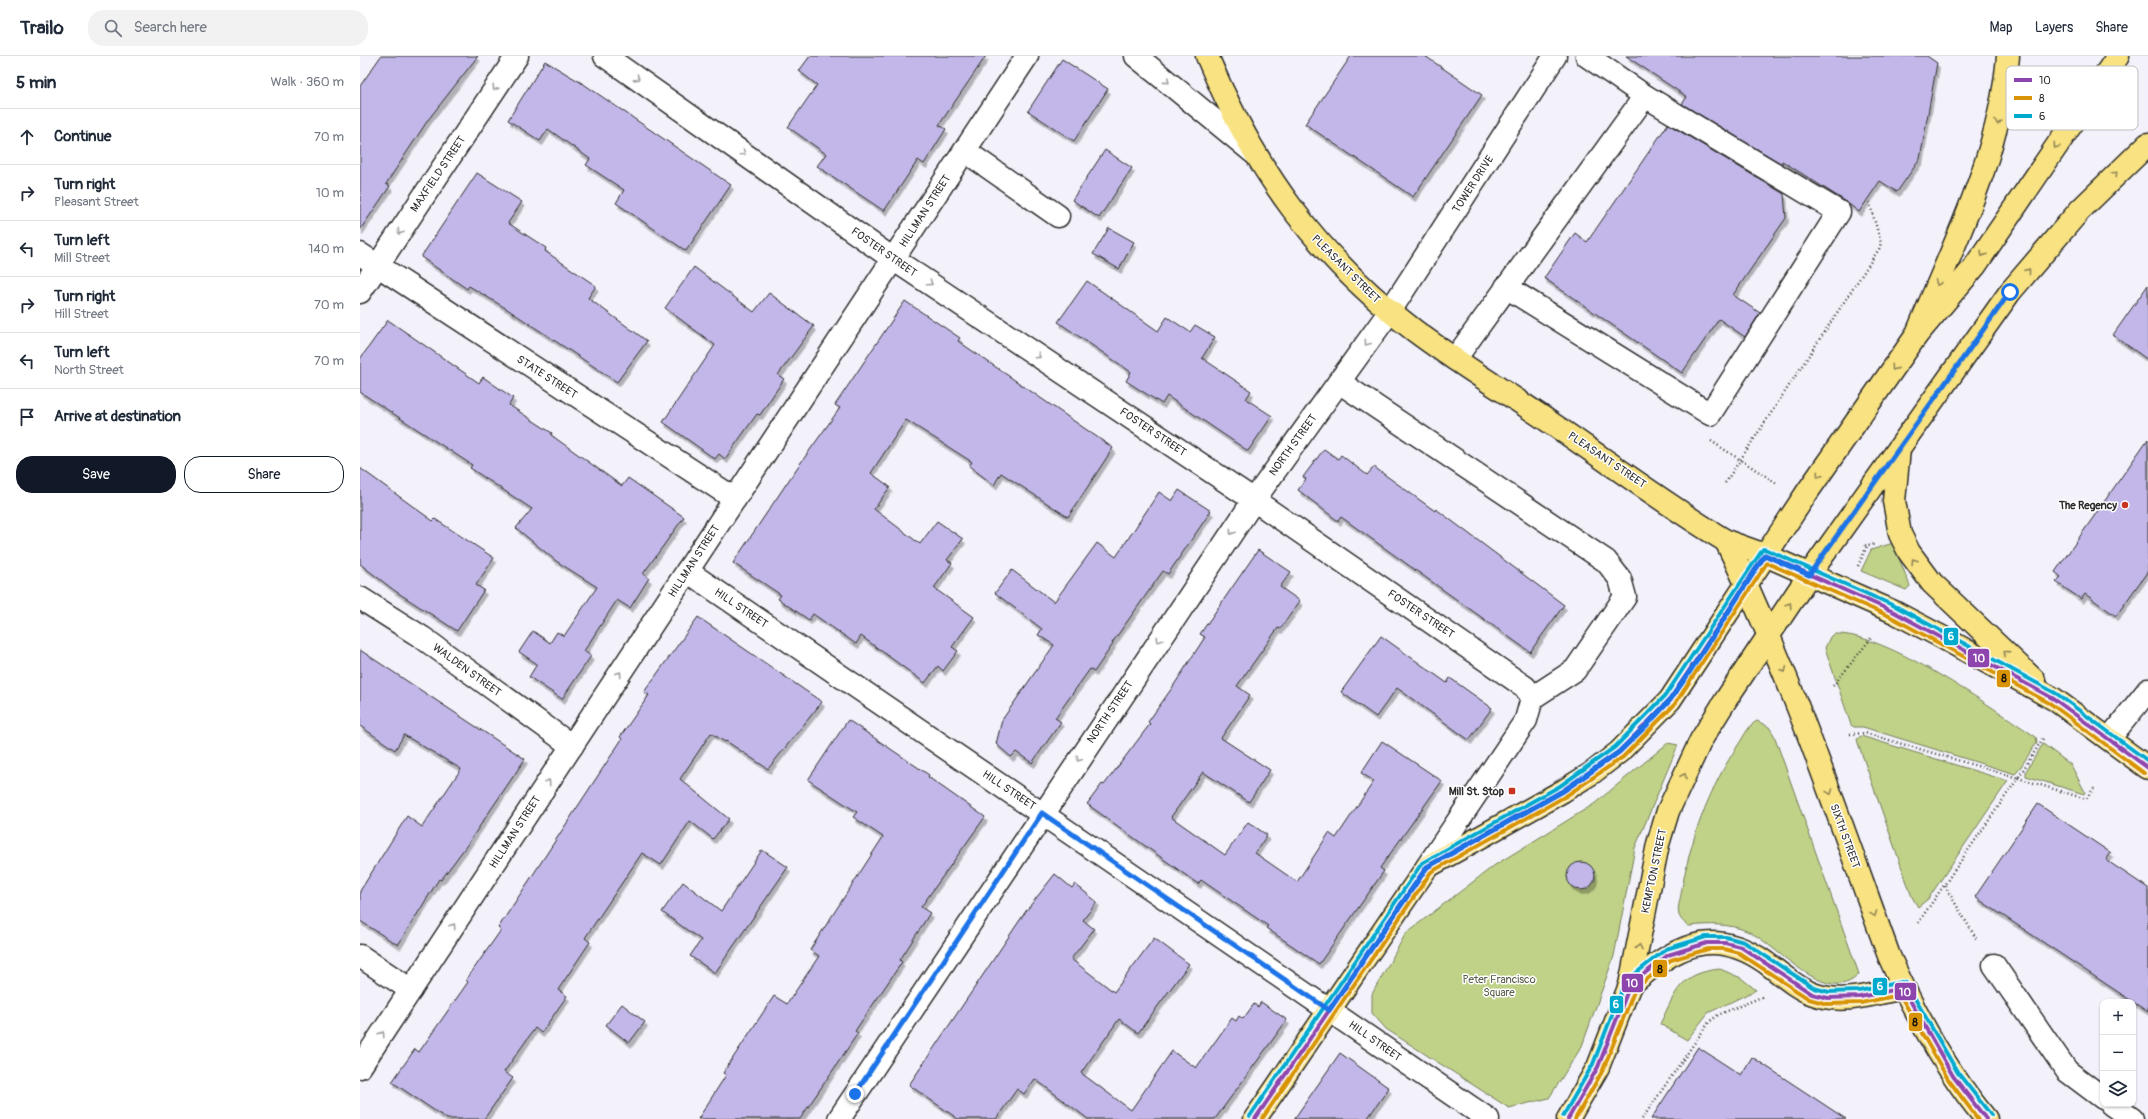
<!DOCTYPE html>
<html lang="en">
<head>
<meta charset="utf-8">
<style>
	body { margin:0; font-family:Pangolin,sans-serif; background:#f2f2f3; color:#1f2937 }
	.controls { position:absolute; right:12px; bottom:12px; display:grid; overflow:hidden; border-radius:8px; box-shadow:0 1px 3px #0004 }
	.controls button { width:36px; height:36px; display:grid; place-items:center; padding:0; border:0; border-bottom:1px solid #e0e1e3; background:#fff; color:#1f2937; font:20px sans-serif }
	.stop { position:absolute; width:12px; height:12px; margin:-9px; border:3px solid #1a73e8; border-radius:50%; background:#fff }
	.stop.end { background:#1a73e8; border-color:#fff; box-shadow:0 1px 4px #0008 }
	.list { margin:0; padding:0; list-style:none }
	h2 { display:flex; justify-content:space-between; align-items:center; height:52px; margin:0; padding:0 16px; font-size:17px }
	h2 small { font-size:13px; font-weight:400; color:#747a83 }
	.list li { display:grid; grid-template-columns:26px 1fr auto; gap:12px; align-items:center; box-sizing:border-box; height:56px; padding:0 16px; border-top:1px solid #e0e1e3 }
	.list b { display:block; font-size:15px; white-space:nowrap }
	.list p { margin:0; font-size:13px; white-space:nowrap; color:#747a83 }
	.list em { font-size:13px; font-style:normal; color:#747a83 }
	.actions { display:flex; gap:8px; padding:12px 16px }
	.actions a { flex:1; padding:9px 0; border:1px solid #111827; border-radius:16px; text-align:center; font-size:14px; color:#111827 }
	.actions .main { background:#111827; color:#fff }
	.icon { flex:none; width:22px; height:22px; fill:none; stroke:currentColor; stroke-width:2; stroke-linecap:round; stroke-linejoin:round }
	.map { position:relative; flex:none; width:1788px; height:1063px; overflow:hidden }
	header { display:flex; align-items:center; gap:24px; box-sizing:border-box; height:56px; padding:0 20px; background:#fff; border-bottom:1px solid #e0e1e3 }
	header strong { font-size:19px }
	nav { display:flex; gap:22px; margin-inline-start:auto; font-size:14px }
	.search { width:280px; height:36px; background:#f2f2f3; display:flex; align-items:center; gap:10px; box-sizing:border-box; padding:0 14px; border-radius:16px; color:#747a83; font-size:15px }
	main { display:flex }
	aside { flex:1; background:#fff }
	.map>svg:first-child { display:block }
	.green { fill:#bfd288; stroke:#757e5a }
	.building { fill:#c2b7e8; stroke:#2b2b2b; filter:url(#shadow) }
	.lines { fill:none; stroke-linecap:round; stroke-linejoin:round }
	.minor-casing { stroke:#2b2b2b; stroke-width:25 }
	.major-casing { stroke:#2b2b2b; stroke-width:25 }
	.highway-casing { stroke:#2b2b2b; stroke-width:25 }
	.path { stroke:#2b2b2b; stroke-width:2.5; stroke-dasharray:1 3; stroke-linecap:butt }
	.minor { stroke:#fff; stroke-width:22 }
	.major { stroke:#f8e281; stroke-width:22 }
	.highway { stroke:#f8e281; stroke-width:22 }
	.bus-1-casing { stroke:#fff; stroke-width:7 }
	.bus-2-casing { stroke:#fff; stroke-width:7 }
	.bus-3-casing { stroke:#fff; stroke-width:7 }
	.bus-1 { stroke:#8e44ad; stroke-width:4 }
	.bus-2 { stroke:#d89406; stroke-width:4 }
	.bus-3 { stroke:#00a9ce; stroke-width:4 }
	.oneway { stroke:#a0a0a0 }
	.oneway2 { stroke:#928656 }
	.route { stroke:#1a73e8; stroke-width:5 }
	.poi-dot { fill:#c8321e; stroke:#fff; stroke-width:1.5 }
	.labels { text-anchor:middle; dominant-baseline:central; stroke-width:3; stroke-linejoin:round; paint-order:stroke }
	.street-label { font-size:11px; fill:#2b2b2b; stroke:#fff }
	.poi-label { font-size:11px; font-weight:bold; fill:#2b2b2b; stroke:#fff; text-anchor:end }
	.park-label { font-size:11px; fill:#575d47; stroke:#fff }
	.key { fill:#fff; stroke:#bfbfbf; stroke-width:1 }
	.key-label { font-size:11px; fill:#2b2b2b }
	.line-badge { stroke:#fff; stroke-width:1.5 }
	.badge-label { font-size:11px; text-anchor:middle; font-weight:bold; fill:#fff }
	.pale-badge-label { font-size:11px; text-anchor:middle; font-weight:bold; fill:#111 }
</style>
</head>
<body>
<header>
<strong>Trailo</strong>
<div class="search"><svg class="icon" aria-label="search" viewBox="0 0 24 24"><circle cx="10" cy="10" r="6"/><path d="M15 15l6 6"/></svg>Search here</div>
<nav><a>Map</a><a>Layers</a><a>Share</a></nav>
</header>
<main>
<aside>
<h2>5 min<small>Walk · 360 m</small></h2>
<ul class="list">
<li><svg class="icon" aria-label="ahead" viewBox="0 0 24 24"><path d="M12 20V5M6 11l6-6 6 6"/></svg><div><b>Continue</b></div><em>70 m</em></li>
<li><svg class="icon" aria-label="right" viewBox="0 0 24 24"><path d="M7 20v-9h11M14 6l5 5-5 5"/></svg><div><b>Turn right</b><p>Pleasant Street</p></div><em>10 m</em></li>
<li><svg class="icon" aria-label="left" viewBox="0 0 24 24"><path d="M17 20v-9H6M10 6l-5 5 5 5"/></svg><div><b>Turn left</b><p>Mill Street</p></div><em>140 m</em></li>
<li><svg class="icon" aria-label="right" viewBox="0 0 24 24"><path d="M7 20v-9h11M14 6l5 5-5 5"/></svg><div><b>Turn right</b><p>Hill Street</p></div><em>70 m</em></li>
<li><svg class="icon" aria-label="left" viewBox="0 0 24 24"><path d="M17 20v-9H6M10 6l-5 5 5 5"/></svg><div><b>Turn left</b><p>North Street</p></div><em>70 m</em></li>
<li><svg class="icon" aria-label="arrive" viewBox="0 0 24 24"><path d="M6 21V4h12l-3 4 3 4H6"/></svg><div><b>Arrive at destination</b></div></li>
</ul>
<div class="actions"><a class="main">Save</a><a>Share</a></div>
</aside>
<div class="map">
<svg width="1788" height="1063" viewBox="0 0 1788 1063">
	<defs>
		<filter id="shadow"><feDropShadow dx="2.5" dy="4.5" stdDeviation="0" flood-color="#0004"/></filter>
	</defs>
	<rect width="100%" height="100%" fill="#f3f1fa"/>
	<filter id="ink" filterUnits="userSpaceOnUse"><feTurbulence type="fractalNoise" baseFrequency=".025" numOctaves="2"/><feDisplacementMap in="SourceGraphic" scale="8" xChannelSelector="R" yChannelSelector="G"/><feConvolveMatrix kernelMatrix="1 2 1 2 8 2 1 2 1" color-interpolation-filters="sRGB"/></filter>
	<g filter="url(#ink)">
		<g class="green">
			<polygon points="1533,487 1550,530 1546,534 1501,515 1511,494"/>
			<path d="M1475 578C1525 576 1633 652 1676 681L1677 686 1658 715 1655 718 1503 671H1494L1491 669 1465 592 1470 581Z"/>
			<path d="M1397 665 1409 671 1414 679 1499 918C1468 953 1416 888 1389 876 1369 867 1349 868 1329 870 1325 868 1320 863 1319 859 1317 853 1320 844 1321 838 1330 783 1349 732 1380 686 1385 678 1389 669 1397 665Z"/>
			<polygon points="1501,680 1648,725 1568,843 1558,851 1552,841 1498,687 1497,683"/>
			<polygon points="1308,687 1318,689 1275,792 1254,900 1222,990 1189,1042 1149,1052 1026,973 1012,957 1012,938 1046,877 1135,809 1234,748"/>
			<polygon points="1683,688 1711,709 1725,736 1724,738 1666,720 1666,715"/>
			<path d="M1360 913 1381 922 1396 934 1348 957 1327 984 1300 968C1316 935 1320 917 1360 913Z"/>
		</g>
		<g class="building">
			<polygon points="21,0 118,0 68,64 26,128 30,130 0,174 0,30"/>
			<polygon points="450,0 626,0 579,69 586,73 564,108 558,104 524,155 457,110 466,98 428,71 457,29 439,15"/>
			<polygon points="991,0 1065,0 1122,39 1053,141 945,68"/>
			<polygon points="1266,0 1567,0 1577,7 1560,103 1537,136 1520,125 1499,156 1485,145 1422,105 1422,108 1322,48 1327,41"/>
			<polygon points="702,3 748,33 714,85 668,55"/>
			<polygon points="185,5 225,29 371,129 326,195 256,147 264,134 226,109 230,103 188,73 180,85 148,64"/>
			<polygon points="1308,68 1424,138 1426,162 1373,239 1400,257 1385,281 1359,263 1322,317 1184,222 1215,177 1227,186"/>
			<polygon points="745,94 772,112 739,162 712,144"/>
			<polygon points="117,117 162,146 148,167 186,192 185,195 236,230 228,242 287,285 257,326 147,253 109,230 107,233 61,201"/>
			<polygon points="749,172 774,186 759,213 733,198"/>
			<polygon points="334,211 394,256 409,237 454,270 418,319 424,323 400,359 397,358 365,403 359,398 355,403 303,366 355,289 305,252"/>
			<polygon points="727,225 798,275 807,261 830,276 835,269 855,281 842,302 891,335 886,343 912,360 888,395 807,340 802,348 766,325 771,316 698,266"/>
			<polygon points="1788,229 1788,304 1753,279"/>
			<polygon points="545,245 600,282 598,285 753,392 708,461 641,417 634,429 609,410 612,406 546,364 511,417 530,431 514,453 560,488 577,465 603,483 587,504 592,507 574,532 614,561 592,591 598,595 583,615 578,610 565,627 501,580 496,588 453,558 449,564 418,543 421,539 373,507 437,412 480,352 475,349"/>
			<polygon points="28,264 119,327 123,321 153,342 149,349 192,377 191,379 262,430 268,422 324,461 283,518 289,522 270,552 257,544 224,595 231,600 202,643 169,621 177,608 159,596 173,575 190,587 197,576 204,580 237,531 196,505 156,472 172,453 110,412 112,409 0,336 0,303"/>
			<polygon points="1788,383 1788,515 1756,560 1725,538 1721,543 1696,526 1701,521 1695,516"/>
			<polygon points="964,393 978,403 981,399 1007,419 1014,411 1075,455 1076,453 1204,549 1170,596 981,461 978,465 938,434 946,423 943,421"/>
			<polygon points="0,412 73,465 75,463 134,502 116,529 124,534 97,575 35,535 0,508"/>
			<polygon points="819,434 851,455 808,518 803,515 752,587 753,588 734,616 730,613 695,662 701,666 672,707 656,696 651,701 636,688 642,664 694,589 678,579 682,573 635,537 652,514 694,546 737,487 756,501 799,436 812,445"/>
			<polygon points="898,494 931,516 920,531 940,545 920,573 918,572 877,630 890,639 861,682 910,714 889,746 843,716 811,761 865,799 888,766 907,779 895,797 937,826 969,777 976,782 1014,725 1001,717 1022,685 1082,725 1020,812 1024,815 959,908 906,872 908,870 841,824 838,828 727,748 742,728 744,729 790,668 788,666 812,632 845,581 840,578"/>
			<polygon points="338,561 462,646 408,713 366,685 365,686 351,677 320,723 369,763 353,783 330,765 301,809 282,797 225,882 230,886 198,934 207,940 181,977 175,972 144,1016 153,1022 124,1063 87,1063 32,1026 55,993 59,996 108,926 106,924 141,874 138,872 262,683 260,681 289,639 284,636"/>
			<polygon points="1021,580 1087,627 1090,622 1132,652 1109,684 1037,632 1016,661 981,636"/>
			<polygon points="0,594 165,703 107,789 81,824 79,823 38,889 0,865 0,835 47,760 62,771 101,713 44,679 35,694 0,670"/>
			<polygon points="488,664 569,719 568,721 625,761 561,851 570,857 540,904 542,906 495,975 498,977 440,1063 338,1063 366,1019 363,1017 414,940 427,948 459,900 450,894 523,781 493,761 497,756 448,724"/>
			<polygon points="1678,748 1751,797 1746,804 1788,832 1788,956 1615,841"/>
			<polygon points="402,794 428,811 355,917 330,900 341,884 302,856 323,826 361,855"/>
			<circle cx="1221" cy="820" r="14"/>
			<polygon points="695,818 712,832 715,828 737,846 723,864 734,873 711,903 754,936 794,882 829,908 778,977 759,963 721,1017 771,1054 812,995 836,1012 872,962 876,965 879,960 883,963 894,948 898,951 901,946 927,964 855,1063 728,1063 675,1023 664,1038 657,1033 636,1063 598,1063 549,1029 666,855"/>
			<polygon points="262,948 285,966 269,987 246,969"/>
			<polygon points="1338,991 1381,1019 1392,1001 1486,1063 1291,1063"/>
			<polygon points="980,997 1029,1032 1007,1063 934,1063"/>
		</g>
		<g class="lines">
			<g class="minor-casing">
				<g id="minor">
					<polyline points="245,0 533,203 894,444 1165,631 1172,642 1166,664 1067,811"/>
					<polyline points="776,0 894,97"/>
					<polyline points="605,95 698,160"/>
					<polyline points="0,198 375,443"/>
					<polyline points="1146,231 1350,358 1479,156 1285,40"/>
					<polyline points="0,236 157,0"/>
					<polyline points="1095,303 1285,40 1227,0"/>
					<polyline points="979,326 1246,505 1260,523 1265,541 1215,614 1172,642"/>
					<polyline points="327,515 1128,1063"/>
					<polyline points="0,542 63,582 212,690"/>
					<polyline points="1749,683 1788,634"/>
					<polyline points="0,900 51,934"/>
					<polyline points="1634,909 1707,1015 1743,1042"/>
					<polyline points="0,1011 667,0"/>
					<polyline points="1751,1048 1772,1063"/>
					<polyline points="479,1063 894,444 1030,255 1195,0"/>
				</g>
			</g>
			<g class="major-casing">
				<g id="major">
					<path d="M847 0C895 114 956 200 1055 275 1099 308 1146 336 1191 367 1249 406 1306 449 1366 485L1405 499 1534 556 1578 579 1694 643 1788 712"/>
					<polyline points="1539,393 1534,445 1540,478 1549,496 1572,527 1674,624"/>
					<path d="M1366 485C1431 619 1478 760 1529 900 1555 958 1586 1015 1626 1063"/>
					<path d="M1270 929C1315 891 1351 869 1405 906 1420 917 1436 932 1453 938 1483 949 1514 938 1543 932"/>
					<polyline points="895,1063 1067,811 1203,735 1232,717 1259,696 1310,644 1448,435 1556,280 1615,210 1758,0"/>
					<polyline points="1208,1063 1238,1011 1270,929 1298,788 1308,755 1341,684 1367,642 1449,519 1650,236 1720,154 1788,88"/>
				</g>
			</g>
			<g class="highway-casing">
				<path id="highway" d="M1556 280C1593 189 1640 100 1648 0"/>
			</g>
			<g class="path">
				<polyline points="1351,385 1418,428"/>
				<polyline points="1365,427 1519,193 1521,187 1509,145"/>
				<polyline points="1505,489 1507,490 1515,488"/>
				<polyline points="1498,510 1507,490"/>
				<polyline points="1473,630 1512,581"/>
				<polyline points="1490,678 1505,677 1658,722 1684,681"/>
				<polyline points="1585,830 1617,884"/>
				<polyline points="1558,867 1658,722 1726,743 1734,732"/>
				<polyline points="1282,1063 1349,966 1358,959 1404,940"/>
			</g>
			<use href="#minor" class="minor"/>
			<use href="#major" class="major"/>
			<use href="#highway" class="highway"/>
			<g class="bus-1-casing">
				<g id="bus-1">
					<polyline points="895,1063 1067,811 1203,735 1259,696 1310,644 1405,499 1534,556 1694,643 1788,712"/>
					<polyline points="1208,1063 1238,1011 1270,929 1308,899 1347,887 1365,887 1381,891 1452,938 1468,942 1500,941 1543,932 1593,1020 1626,1063"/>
				</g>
			</g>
			<g class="bus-2-casing">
				<g id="bus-2">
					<polyline points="902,1063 1071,816 1206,740 1263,701 1315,648 1407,507 1531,561 1691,648 1784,717"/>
					<polyline points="1215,1063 1243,1014 1275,933 1311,904 1348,893 1364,893 1379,897 1449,943 1467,948 1501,947 1540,939 1588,1023 1618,1063"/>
				</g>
			</g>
			<g class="bus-3-casing">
				<g id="bus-3">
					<polyline points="890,1060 1062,807 1200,730 1255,691 1305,640 1403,493 1407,494 1537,551 1697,638 1788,705"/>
					<polyline points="1203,1060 1233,1008 1265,926 1306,893 1346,881 1366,881 1384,886 1454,932 1469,936 1499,935 1542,926 1546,927 1598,1017 1631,1059"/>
				</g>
			</g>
			<use href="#bus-1" class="bus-1"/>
			<use href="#bus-2" class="bus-2"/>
			<use href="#bus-3" class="bus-3"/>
		</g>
		<defs><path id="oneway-chevron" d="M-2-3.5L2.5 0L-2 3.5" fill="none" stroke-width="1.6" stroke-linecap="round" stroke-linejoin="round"/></defs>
		<g class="oneway">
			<use href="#oneway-chevron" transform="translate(277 22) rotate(35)"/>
			<use href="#oneway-chevron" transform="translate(807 25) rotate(40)"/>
			<use href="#oneway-chevron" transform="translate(135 32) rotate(124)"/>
			<use href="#oneway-chevron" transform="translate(383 97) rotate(35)"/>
			<use href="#oneway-chevron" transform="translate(40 176) rotate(124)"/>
			<use href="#oneway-chevron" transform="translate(570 227) rotate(34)"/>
			<use href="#oneway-chevron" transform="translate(1007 287) rotate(126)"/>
			<use href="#oneway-chevron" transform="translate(678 300) rotate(34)"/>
			<use href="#oneway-chevron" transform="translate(872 476) rotate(124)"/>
			<use href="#oneway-chevron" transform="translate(799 584) rotate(124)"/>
			<use href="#oneway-chevron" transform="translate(259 618) rotate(-57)"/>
			<use href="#oneway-chevron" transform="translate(719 703) rotate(124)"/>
			<use href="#oneway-chevron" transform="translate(188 726) rotate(-57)"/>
			<use href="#oneway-chevron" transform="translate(93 870) rotate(-57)"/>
			<use href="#oneway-chevron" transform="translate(22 978) rotate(-57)"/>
		</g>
		<g class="oneway2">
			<use href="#oneway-chevron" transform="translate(1638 66) rotate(104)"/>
			<use href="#oneway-chevron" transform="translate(1696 90) rotate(124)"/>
			<use href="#oneway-chevron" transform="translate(1755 118) rotate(-45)"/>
			<use href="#oneway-chevron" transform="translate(1623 198) rotate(124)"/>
			<use href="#oneway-chevron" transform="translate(1668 215) rotate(-51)"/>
			<use href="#oneway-chevron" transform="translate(1578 227) rotate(112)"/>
			<use href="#oneway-chevron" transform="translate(1534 312) rotate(125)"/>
			<use href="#oneway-chevron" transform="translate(1459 419) rotate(125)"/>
			<use href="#oneway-chevron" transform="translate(1554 505) rotate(-122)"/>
			<use href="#oneway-chevron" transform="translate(1429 549) rotate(-56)"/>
			<use href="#oneway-chevron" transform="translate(1646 597) rotate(-136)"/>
			<use href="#oneway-chevron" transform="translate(1424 614) rotate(67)"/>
			<use href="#oneway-chevron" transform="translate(1324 720) rotate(-65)"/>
			<use href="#oneway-chevron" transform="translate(1470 736) rotate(70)"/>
			<use href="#oneway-chevron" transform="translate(1514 858) rotate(70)"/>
			<use href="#oneway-chevron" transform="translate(1279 891) rotate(-79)"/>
		</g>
	</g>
	<g class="lines" filter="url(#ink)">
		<polyline class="route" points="495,1038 682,757 969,954 1067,811 1203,735 1259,696 1286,670 1310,644 1329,617 1405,499 1449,519 1650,236"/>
	</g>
	<g class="poi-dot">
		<circle cx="1765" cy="449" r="4"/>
		<rect x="1148" y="731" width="8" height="8" rx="2"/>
	</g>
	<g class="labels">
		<g class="street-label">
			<text transform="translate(78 118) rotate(-56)">MAXFIELD STREET</text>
			<text transform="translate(1113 128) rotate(-57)">TOWER DRIVE</text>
			<text transform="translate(565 155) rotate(-57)">HILLMAN STREET</text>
			<text transform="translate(524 196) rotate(35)">FOSTER STREET</text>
			<text transform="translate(986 213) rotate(45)">PLEASANT STREET</text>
			<text transform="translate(187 321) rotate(33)">STATE STREET</text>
			<text transform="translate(793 376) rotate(34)">FOSTER STREET</text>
			<text transform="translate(933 389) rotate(-54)">NORTH STREET</text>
			<text transform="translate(1247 404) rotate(34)">PLEASANT STREET</text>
			<text transform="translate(334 505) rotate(-57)">HILLMAN STREET</text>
			<text transform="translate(381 552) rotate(34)">HILL STREET</text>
			<text transform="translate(1061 558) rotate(34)">FOSTER STREET</text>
			<text transform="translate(107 614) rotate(36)">WALDEN STREET</text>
			<text transform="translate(750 656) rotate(-56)">NORTH STREET</text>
			<text transform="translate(649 734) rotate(34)">HILL STREET</text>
			<text transform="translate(155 776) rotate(-57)">HILLMAN STREET</text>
			<text transform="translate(1485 780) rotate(70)">SIXTH STREET</text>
			<text transform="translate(1294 815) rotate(-78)">KEMPTON STREET</text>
			<text transform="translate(1015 985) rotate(35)">HILL STREET</text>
		</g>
		<g class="poi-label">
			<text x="1757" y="449">The Regency</text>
			<text x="1144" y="735">Mill St. Stop</text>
		</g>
		<g class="park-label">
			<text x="1139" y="923">Peter Francisco<tspan x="1139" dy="13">Square</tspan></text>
		</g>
	</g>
	<rect x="1646" y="10" width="132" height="64" rx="6" class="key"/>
	<rect x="1654" y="22" width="18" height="4" fill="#8e44ad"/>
	<rect x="1654" y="40" width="18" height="4" fill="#d89406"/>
	<rect x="1654" y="58" width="18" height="4" fill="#00a9ce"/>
	<g class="key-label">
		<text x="1679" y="28">10</text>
		<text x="1679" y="46">8</text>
		<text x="1679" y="64">6</text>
	</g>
	<g class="line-badge">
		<rect x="1583" y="571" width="16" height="19" rx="4" fill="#00a9ce"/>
		<rect x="1607" y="592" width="23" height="20" rx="4" fill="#8e44ad"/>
		<rect x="1636" y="613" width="15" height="19" rx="4" fill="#d89406"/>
		<rect x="1292" y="903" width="16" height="19" rx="4" fill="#d89406"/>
		<rect x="1261" y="917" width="23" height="20" rx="4" fill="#8e44ad"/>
		<rect x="1512" y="921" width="16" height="19" rx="4" fill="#00a9ce"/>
		<rect x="1534" y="926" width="23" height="19" rx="4" fill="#8e44ad"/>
		<rect x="1249" y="939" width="15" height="19" rx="4" fill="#00a9ce"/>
		<rect x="1548" y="956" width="15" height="20" rx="4" fill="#d89406"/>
	</g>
	<g class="badge-label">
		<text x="1591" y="584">6</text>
		<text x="1619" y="606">10</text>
		<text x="1272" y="931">10</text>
		<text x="1520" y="934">6</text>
		<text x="1545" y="940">10</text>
		<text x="1256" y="952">6</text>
	</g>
	<g class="pale-badge-label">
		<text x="1644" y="626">8</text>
		<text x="1300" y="917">8</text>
		<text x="1555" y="970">8</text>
	</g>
</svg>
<div class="controls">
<button>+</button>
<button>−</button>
<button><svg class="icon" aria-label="layers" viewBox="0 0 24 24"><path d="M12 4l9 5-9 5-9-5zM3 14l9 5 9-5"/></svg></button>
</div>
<div class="stop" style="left:1650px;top:236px"></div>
<div class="stop end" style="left:495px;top:1038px"></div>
</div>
</main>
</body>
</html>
